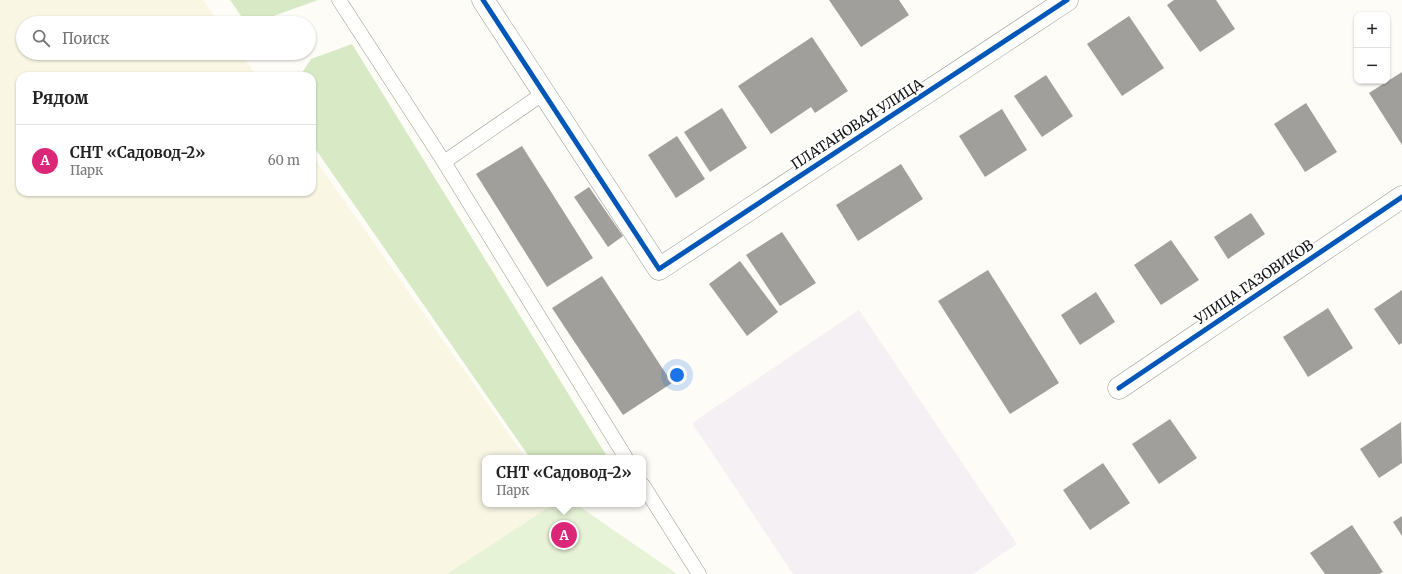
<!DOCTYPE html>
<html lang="ru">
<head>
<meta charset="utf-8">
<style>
	body { margin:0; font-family:Merriweather,serif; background:#f6f6f6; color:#222 }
	.controls { position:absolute; right:12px; top:12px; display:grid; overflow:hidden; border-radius:8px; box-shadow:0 1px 3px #0004 }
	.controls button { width:36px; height:36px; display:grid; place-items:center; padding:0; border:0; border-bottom:1px solid #e0e0e0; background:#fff; color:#222; font:20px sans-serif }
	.you { position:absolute; left:677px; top:375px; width:14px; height:14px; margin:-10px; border:3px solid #fff; border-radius:50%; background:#1a73e8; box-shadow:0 0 0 6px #1a73e833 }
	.badge { display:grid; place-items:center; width:26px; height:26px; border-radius:50%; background:#db2777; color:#fff; font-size:13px; font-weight:700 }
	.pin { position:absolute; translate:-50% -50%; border:2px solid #fff; box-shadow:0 1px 4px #0006 }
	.popup { position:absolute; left:482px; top:455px; width:164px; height:52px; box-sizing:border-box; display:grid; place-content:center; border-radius:8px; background:#fff; filter:drop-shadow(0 1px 3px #0005); font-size:13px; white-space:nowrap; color:#767676 }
	.popup b { font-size:15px; color:#222 }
	.popup::after { content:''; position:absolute; left:50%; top:100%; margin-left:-8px; border:8px solid transparent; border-top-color:#fff }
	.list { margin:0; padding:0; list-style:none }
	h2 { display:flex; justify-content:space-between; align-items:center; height:52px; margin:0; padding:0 16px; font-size:17px }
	h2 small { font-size:13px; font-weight:400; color:#767676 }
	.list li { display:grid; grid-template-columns:26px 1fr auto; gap:12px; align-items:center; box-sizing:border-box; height:72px; padding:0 16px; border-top:1px solid #e0e0e0 }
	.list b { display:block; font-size:15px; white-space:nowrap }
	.list p { margin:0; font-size:13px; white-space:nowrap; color:#767676 }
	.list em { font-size:13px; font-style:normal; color:#767676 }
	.icon { flex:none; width:22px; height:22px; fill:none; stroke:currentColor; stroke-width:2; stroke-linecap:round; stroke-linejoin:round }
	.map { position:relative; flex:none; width:1402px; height:574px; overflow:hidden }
	.search { position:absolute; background:#fff; box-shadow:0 1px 3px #0004; left:16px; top:16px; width:300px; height:44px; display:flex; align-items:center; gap:10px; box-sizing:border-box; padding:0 14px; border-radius:22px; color:#767676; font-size:15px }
	.panel { position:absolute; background:#fff; box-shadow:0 1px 3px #0004; left:16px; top:72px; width:300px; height:124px; border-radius:12px }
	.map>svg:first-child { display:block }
	.industrial { fill:#f5f0f3 }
	.farmland { fill:#f9f7e4 }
	.green { fill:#e7f3d7 }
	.forest { fill:#d8eac5 }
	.building { fill:#a19f9c }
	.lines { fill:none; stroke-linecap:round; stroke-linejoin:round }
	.lane-casing { stroke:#979795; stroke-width:15 }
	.street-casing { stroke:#979795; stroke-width:23 }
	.lane { stroke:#fffffe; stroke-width:14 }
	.street { stroke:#fffffe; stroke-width:22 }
	.cycleway-casing { stroke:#fff; stroke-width:8 }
	.cycleway { stroke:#0057b8; stroke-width:5 }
	.labels { text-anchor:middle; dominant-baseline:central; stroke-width:4; stroke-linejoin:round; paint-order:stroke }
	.street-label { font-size:14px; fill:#111; stroke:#fff }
</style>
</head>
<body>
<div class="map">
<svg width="1402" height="574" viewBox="0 0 1402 574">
	<rect width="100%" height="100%" fill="#fdfcf7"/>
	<polygon class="industrial" points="859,310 1017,544 973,574 793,574 692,423"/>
	<polygon class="farmland" points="0,0 203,0 219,23 23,23 23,53 240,53 257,76 20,76 20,192 312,192 312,155 526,458 485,458 485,504 559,504 583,574 0,574"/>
	<polygon class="green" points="554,504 576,504 677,574 447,574"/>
	<g class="forest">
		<polygon points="230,0 318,0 254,23 246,23"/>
		<polygon points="352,44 608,458 530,458 312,144 312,76 300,76 311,59"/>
	</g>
	<g class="building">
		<polygon points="829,0 899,0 909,15 861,47"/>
		<polygon points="1174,0 1216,0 1235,29 1200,52 1167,5"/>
		<polygon points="1129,16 1164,68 1122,96 1087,44"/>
		<polygon points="812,37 848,91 815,113 811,107 771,134 738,86"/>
		<polygon points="1402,72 1402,145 1369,93"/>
		<polygon points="1046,75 1073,116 1042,137 1014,96"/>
		<polygon points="1306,103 1337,152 1305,172 1274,124"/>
		<polygon points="722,108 747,148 710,172 684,132"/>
		<polygon points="1002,109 1027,150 985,177 959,136"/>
		<polygon points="677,136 705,179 676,198 648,155"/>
		<polygon points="522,146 593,258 547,287 476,174"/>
		<polygon points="901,164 923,199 858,241 836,205"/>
		<polygon points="589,187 623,236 608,247 574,197"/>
		<polygon points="1251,213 1265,234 1228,259 1214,237"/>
		<polygon points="782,232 816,283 780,306 746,255"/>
		<polygon points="1171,240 1199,280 1161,305 1134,265"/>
		<polygon points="740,261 778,312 747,336 709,284"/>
		<polygon points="988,270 1059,383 1010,414 938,301"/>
		<polygon points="602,276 672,383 623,415 552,308"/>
		<polygon points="1402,290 1402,343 1399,345 1374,309"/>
		<polygon points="1096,292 1115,322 1080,345 1061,315"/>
		<polygon points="1328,308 1353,348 1308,377 1283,337"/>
		<polygon points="1170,419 1197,458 1159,484 1132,444"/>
		<polygon points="1401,422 1402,463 1379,478 1360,449"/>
		<polygon points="1103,463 1130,503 1090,530 1063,490"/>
		<polygon points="1402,516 1402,536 1393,522"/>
		<polygon points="1352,525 1383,572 1379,574 1325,574 1310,553"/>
	</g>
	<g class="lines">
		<g class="lane-casing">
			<g id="lane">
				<polyline points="339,0 444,162 626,458"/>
				<polyline points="444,162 544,93"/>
				<polyline points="643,485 699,574"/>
			</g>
		</g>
		<g class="street-casing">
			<g id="street">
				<polyline points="483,0 659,269 1067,0"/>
				<polyline points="1119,388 1402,197"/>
			</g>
		</g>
		<use href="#lane" class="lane"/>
		<use href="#street" class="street"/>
		<g class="cycleway-casing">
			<g id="cycleway">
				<polyline points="483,0 659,269 1067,0"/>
				<polyline points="1119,388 1402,197"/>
			</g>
		</g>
		<use href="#cycleway" class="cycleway"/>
	</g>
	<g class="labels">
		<g class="street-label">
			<text transform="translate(857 124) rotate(-33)">ПЛАТАНОВАЯ УЛИЦА</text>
			<text transform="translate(1254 282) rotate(-34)">УЛИЦА ГАЗОВИКОВ</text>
		</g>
	</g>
</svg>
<div class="controls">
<button>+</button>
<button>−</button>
</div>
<div class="you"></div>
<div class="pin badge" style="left:564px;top:535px">A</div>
<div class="popup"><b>СНТ «Садовод-2»</b>Парк</div>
<div class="search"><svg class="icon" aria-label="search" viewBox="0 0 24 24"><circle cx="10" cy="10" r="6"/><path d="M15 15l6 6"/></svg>Поиск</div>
<section class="panel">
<h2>Рядом<small></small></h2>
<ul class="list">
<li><span class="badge">A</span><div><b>СНТ «Садовод-2»</b><p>Парк</p></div><em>60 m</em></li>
</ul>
</section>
</div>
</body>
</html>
